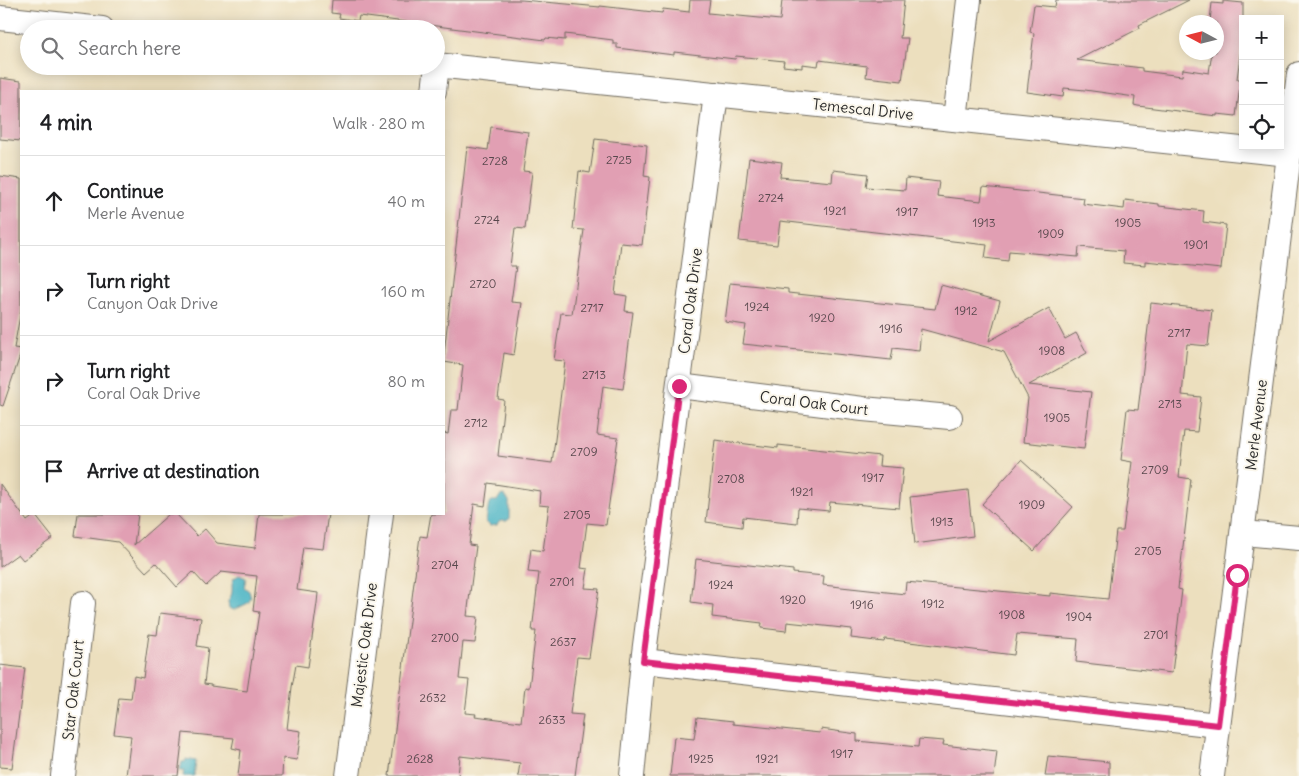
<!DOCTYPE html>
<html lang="en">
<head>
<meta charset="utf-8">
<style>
	body { margin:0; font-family:Delius,sans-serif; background:#f6f6f6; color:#202124 }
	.controls { position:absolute; right:15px; top:15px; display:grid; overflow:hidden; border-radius:0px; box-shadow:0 2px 12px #0003 }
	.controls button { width:45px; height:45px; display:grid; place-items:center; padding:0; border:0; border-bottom:1px solid #e0e0e0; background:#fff; color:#202124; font:25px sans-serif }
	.compass { position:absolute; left:1179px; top:15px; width:45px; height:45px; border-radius:50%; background:#fff; box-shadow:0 2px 12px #0003; rotate:277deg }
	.stop { position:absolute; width:15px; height:15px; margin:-11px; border:4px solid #db2777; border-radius:50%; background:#fff }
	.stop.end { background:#db2777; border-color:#fff; box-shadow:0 1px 5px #0008 }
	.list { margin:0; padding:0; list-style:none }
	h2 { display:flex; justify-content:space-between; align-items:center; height:65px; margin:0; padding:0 20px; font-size:21px }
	h2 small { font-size:16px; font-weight:400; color:#757577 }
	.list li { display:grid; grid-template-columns:32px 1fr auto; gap:15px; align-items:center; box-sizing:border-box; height:90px; padding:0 20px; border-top:1px solid #e0e0e0 }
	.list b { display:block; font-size:19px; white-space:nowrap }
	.list p { margin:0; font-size:16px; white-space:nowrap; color:#757577 }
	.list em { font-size:16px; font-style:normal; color:#757577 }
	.icon { flex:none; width:28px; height:28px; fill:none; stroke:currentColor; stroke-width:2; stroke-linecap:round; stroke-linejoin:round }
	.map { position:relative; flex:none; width:1299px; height:776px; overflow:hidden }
	.search { position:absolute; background:#fff; box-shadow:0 2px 12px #0003; left:20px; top:20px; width:425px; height:55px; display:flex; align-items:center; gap:12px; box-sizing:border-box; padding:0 18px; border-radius:28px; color:#757577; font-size:19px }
	.panel { position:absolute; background:#fff; box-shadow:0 2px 12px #0003; left:20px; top:90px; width:425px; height:425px; border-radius:0px }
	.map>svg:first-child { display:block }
	.water { fill:#47b3c4; stroke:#396f78 }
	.building { fill:#e19fb3; fill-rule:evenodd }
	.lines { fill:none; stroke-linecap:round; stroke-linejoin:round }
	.minor-casing { stroke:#6f6a5e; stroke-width:26 }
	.minor { stroke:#fff; stroke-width:24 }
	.route { stroke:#db2777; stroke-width:6 }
	.labels { text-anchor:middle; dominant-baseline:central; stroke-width:4; stroke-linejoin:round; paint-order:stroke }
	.number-label { font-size:12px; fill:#58484d }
	.street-label { font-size:15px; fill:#2b2b2b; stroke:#fbf7ec }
</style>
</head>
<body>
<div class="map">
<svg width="1299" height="776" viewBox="0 0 1299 776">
	<rect width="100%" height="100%" fill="#fbf7ec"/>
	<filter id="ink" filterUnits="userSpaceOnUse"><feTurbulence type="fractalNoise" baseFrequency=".02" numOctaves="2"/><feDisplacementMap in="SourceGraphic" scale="10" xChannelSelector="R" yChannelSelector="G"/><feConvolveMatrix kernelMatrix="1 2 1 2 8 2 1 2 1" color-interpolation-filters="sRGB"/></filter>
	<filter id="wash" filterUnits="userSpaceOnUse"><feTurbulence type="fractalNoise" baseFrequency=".0096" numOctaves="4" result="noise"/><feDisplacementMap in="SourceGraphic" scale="20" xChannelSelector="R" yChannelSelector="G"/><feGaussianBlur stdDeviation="1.12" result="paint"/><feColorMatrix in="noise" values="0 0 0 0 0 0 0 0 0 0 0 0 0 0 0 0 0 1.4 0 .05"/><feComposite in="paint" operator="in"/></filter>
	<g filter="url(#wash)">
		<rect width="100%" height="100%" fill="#ecdfbe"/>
		<g class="water">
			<polygon points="504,495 509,501 509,518 507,521 500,521 497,525 490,526 486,522 489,503 492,501 497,501 500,496"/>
			<path d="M239 575 246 578 244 587 249 591 251 598 248 603 234 610 229 608 228 601C236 590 229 587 234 578Z"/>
			<polygon points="186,759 196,761 194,776 183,776 184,771 180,771 182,762 185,762"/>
		</g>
		<g id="blocks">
			<g class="building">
				<polygon points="332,0 522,0 600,7 600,6 662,13 663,9 689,12 690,0 710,0 708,13 780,20 782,0 904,0 900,38 908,38 902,81 866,77 867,66 819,60 818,66 802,64 802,68 783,66 784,61 736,56 735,59 674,52 674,55 617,48 617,44 613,44 613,40 565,34 565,40 546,38 545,40 359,16 358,21 339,18 340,14 331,13"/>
				<polygon points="1056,0 1189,0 1139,25 1140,28 1077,60 1142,68 1142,71 1182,76 1183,69 1209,73 1212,52 1216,52 1216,22 1210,21 1212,3 1223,4 1223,1 1243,3 1243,33 1237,79 1241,79 1236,116 1217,114 1217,116 1138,106 1134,105 1135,97 1085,90 1064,88 1063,97 1027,92 1034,33 1030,32 1034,5 1055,7"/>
				<polygon points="0,78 21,81 21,141 0,139"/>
				<path d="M491 127 528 132 523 171 532 172 525 229 515 228 510 266H516L511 302 522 303 514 355 504 353 498 399 504 400 498 456 552 463 565 361 554 360 561 313 572 314 584 230 573 229 579 171 590 173 595 139 647 145 644 176 650 177 642 245 621 243 615 294 627 296 625 311 633 312 623 389 603 386 597 435 618 438 606 525 587 523 581 568 588 569 585 588 599 589 589 658 577 657 570 714 583 715 575 776H518L520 763 460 756 458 776H389L420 536 427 537 431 514H444V433L448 434 451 410H458L463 365 444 362V354L467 147 488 150ZM488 483 540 491 539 505 549 506 543 551 531 549 528 572 539 573 532 631H536L529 688 525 687 521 722 475 716 476 714 465 713 469 680 459 679 463 642 475 643 478 617 467 616 476 546 469 545 474 504 485 506Z"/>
				<polygon points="749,158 782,162 780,177 832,182 833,170 868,174 866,187 905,190 906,178 939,182 937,196 981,201 983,187 1084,198 1083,204 1124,209 1125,200 1159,204 1159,206 1204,211 1203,222 1226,225 1221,269 1145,261 1145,265 1123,263 1124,251 1079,247 1078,257 1009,251 1008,261 985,258 987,245 780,221 777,245 739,241"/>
				<polygon points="0,176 21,179 21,310 14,348 21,349 21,353 3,406 0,405"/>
				<polygon points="730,283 788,289 788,293 935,309 941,285 1000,301 989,341 1049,308 1065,339 1076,333 1087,353 1029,385 1091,392 1084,449 1023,442 1028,398 1004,352 921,329 919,351 893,348 891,360 743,344 746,325 725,322"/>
				<polygon points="1151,303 1212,310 1208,346 1187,344 1182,395 1201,397 1197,432 1184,431 1179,477 1191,479 1178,589 1182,590 1172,673 1076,662 1078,639 1017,634 1014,655 885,639 884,642 851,638 852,629 787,622 786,631 761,628 762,623 712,617 713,605 691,602 696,559 793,570 793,573 824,576 823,585 905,594 906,582 1050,596 1050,593 1108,599 1116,531 1123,531 1132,462 1121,460 1127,409 1138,410"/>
				<polygon points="715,440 778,448 778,445 880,456 879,466 903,468 899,508 830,502 829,511 798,508 797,523 743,517 742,527 706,522"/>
				<polygon points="1021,460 1073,507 1034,551 982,504"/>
				<polygon points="0,484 27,521 35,515 53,538 23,560 18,554 0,567"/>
				<polygon points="968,490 973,536 915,544 910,497"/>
				<polygon points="78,514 138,514 134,545 169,514 176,514 197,536 205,529 217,543 255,548 259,514 328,514 323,549 303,547 297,590 318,593 317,603 308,667 296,665 292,687 287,729 301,731 297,760 283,758 282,776 238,776 241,750 232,748 234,738 183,733 178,776 126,776 131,736 114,734 119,698 131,699 134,676 143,678 149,634 157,635 160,613 201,618 197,646 208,648 204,684 211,685 211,686 247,691 259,612 253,611 257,576 221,572 206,586 193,572 177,587 156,563 146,572 118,542 75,536"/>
				<polygon points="0,665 25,668 12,768 0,767"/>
				<polygon points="697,717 733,721 733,724 820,733 821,729 857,734 857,741 918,747 919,739 944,741 943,745 997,751 994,776 670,776 674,737 694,739"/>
				<polygon points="1048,756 1109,762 1109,776 1045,776"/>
			</g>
		</g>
	</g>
	<g filter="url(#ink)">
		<use href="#blocks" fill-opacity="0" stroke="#6f6a5e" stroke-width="1"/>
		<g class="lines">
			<g class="minor-casing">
				<g id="minor">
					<polyline points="0,18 102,29"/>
					<polyline points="436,65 1289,154"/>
					<polyline points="434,91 437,65"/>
					<polyline points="955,119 969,0"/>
					<polyline points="679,386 863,409 950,417"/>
					<polyline points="1243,533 1299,538"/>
					<polyline points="643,661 1218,725"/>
					<polyline points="63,776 83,603"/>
					<polyline points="348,776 381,514"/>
					<polyline points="632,776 643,661 716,94"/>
					<polyline points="1212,776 1299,74"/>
				</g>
			</g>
			<use href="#minor" class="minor"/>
		</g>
	</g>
	<g class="lines" filter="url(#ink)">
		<polyline class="route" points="679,386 643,661 1218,725 1237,575"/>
	</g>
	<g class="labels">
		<g class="number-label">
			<text x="619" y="159">2725</text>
			<text x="495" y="160">2728</text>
			<text x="771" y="197">2724</text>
			<text x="835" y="210">1921</text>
			<text x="907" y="211">1917</text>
			<text x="487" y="219">2724</text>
			<text x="984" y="222">1913</text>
			<text x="1128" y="222">1905</text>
			<text x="1051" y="233">1909</text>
			<text x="1196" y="244">1901</text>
			<text x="483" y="283">2720</text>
			<text x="757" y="306">1924</text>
			<text x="592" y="307">2717</text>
			<text x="966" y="310">1912</text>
			<text x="822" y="317">1920</text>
			<text x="891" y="328">1916</text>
			<text x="1179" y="332">2717</text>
			<text x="1052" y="350">1908</text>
			<text x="594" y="374">2713</text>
			<text x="1170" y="403">2713</text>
			<text x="1057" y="417">1905</text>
			<text x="476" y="422">2712</text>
			<text x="584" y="451">2709</text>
			<text x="1155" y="469">2709</text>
			<text x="873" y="477">1917</text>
			<text x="731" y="478">2708</text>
			<text x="802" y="491">1921</text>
			<text x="1032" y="504">1909</text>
			<text x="577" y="514">2705</text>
			<text x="942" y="521">1913</text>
			<text x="1148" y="550">2705</text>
			<text x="445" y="564">2704</text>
			<text x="562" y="581">2701</text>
			<text x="721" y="584">1924</text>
			<text x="793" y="599">1920</text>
			<text x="933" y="603">1912</text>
			<text x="862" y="604">1916</text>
			<text x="1012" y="614">1908</text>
			<text x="1079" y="616">1904</text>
			<text x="1156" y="634">2701</text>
			<text x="445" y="637">2700</text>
			<text x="563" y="641">2637</text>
			<text x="433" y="697">2632</text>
			<text x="552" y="719">2633</text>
			<text x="842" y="753">1917</text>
			<text x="420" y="758">2628</text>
			<text x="701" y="758">1925</text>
			<text x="767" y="758">1921</text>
		</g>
		<g class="street-label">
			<text transform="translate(863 109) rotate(6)">Temescal Drive</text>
			<text transform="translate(690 301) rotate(-83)">Coral Oak Drive</text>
			<text transform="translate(814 403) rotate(7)">Coral Oak Court</text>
			<text transform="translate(1256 425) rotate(-83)">Merle Avenue</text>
			<text transform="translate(364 645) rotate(-83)">Majestic Oak Drive</text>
			<text transform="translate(73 690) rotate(-84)">Star Oak Court</text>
		</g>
	</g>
</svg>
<div class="controls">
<button>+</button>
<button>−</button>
<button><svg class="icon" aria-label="locate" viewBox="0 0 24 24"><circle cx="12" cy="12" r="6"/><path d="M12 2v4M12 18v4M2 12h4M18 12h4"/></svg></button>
</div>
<svg class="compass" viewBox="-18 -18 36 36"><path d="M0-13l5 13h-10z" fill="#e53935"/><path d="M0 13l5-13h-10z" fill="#757577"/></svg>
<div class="stop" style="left:1237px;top:575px"></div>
<div class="stop end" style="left:679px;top:386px"></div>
<div class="search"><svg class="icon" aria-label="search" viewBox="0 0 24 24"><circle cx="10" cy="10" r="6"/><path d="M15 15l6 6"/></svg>Search here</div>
<section class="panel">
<h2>4 min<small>Walk · 280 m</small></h2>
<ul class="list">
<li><svg class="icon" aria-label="ahead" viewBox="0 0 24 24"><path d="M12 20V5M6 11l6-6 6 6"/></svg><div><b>Continue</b><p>Merle Avenue</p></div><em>40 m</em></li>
<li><svg class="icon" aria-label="right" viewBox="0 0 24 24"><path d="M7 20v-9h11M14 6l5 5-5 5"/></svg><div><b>Turn right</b><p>Canyon Oak Drive</p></div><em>160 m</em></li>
<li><svg class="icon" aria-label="right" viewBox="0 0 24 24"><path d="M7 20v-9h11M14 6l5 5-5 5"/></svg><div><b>Turn right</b><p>Coral Oak Drive</p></div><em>80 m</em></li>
<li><svg class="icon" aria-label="arrive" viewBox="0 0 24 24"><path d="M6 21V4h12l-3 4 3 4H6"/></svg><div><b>Arrive at destination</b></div></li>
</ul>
</section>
</div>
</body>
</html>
